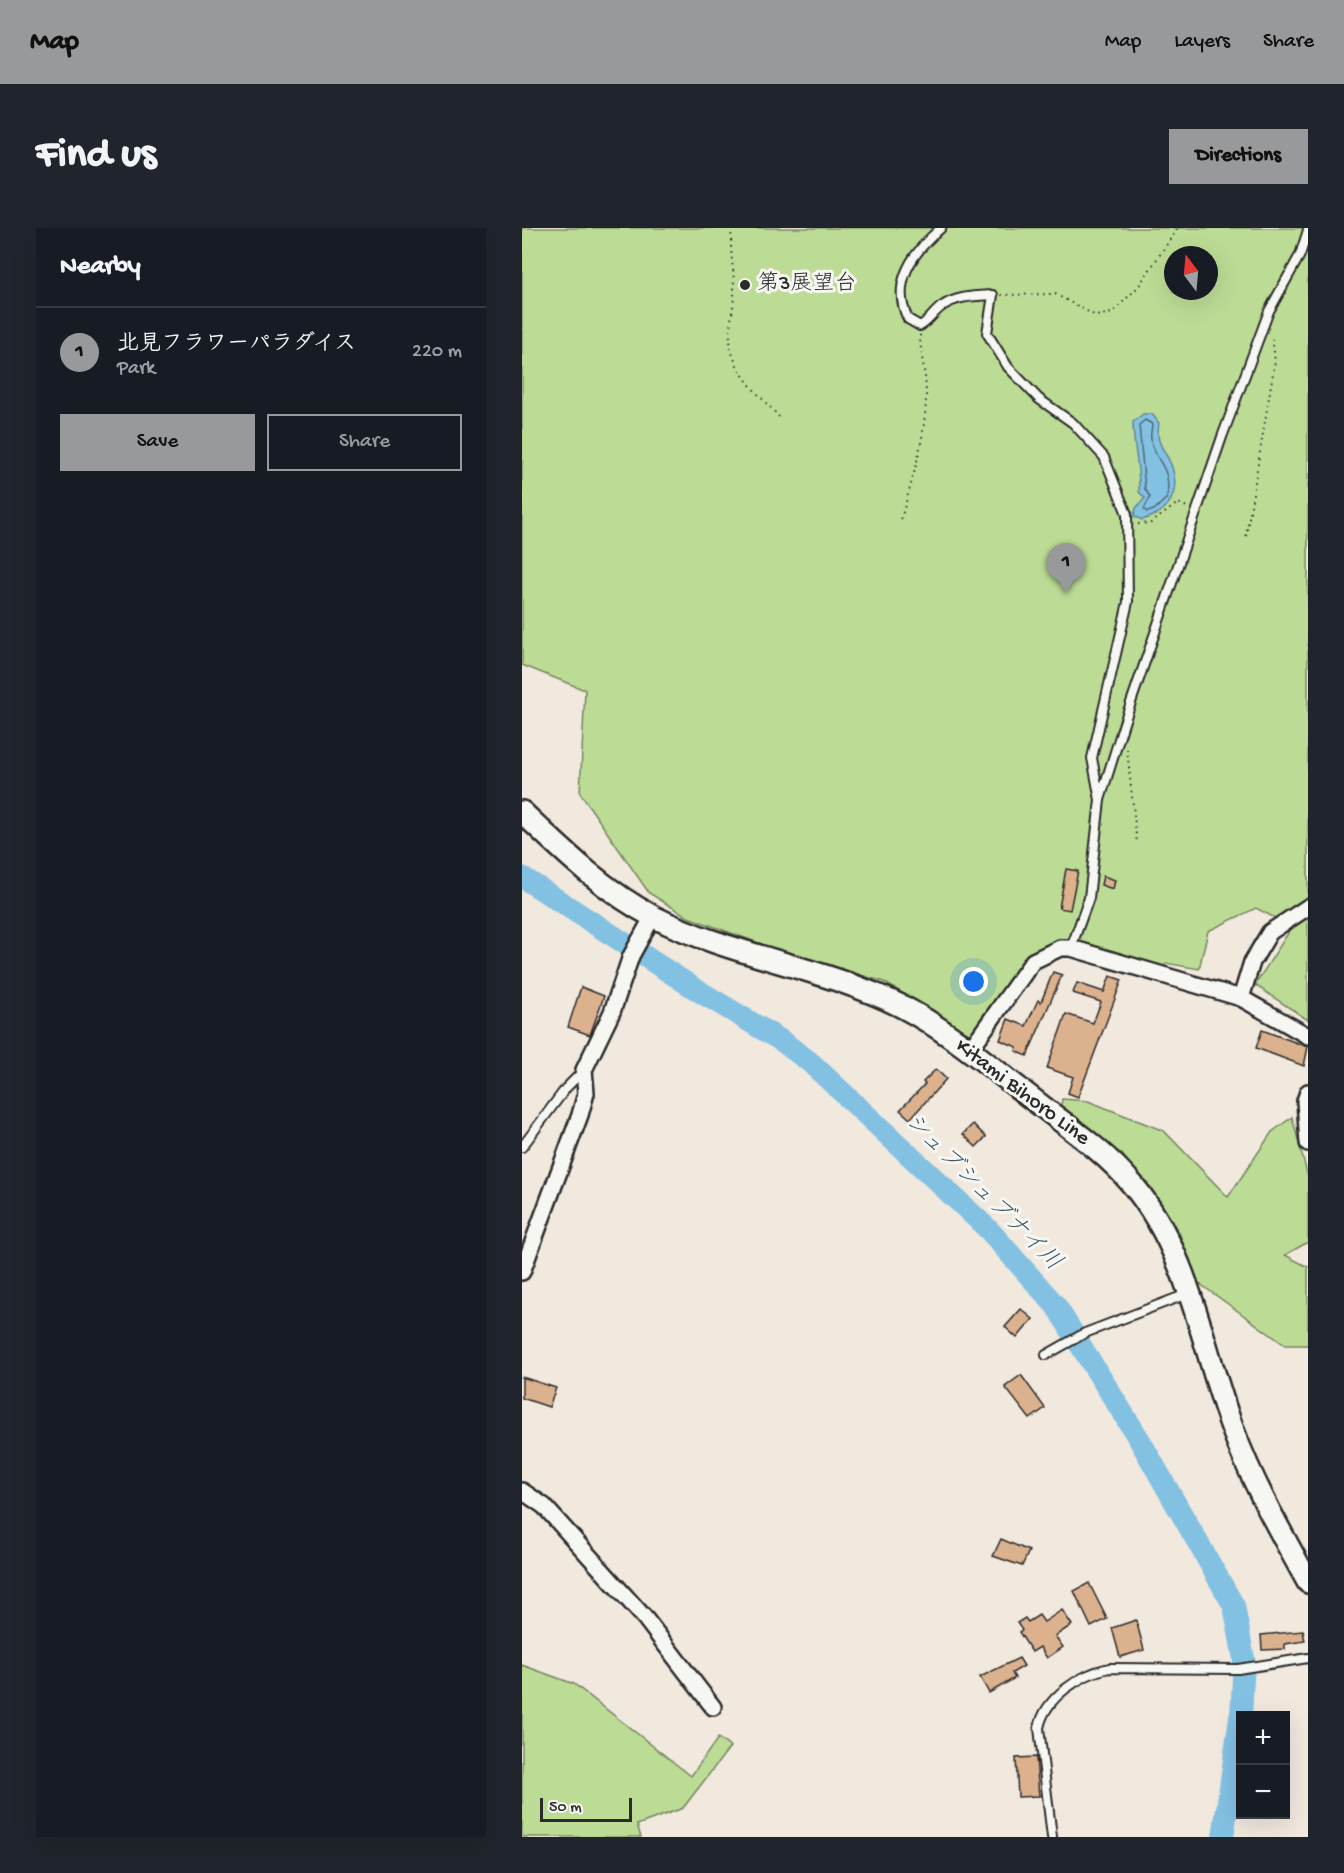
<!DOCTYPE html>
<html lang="en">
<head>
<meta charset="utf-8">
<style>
	body { margin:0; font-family:"Gochi Hand","Klee One",sans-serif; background:#20242c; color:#f1f3f6 }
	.controls { position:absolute; right:18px; bottom:18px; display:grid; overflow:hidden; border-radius:0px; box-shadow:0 6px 24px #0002 }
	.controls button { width:54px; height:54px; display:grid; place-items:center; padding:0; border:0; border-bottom:2px solid #363941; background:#171b24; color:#f1f3f6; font:30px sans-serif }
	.compass { position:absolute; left:642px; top:18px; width:54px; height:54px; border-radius:50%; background:#171b24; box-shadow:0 6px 24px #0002; rotate:344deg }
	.scale { position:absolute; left:18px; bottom:15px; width:92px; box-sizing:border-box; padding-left:6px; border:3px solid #2b2b2b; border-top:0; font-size:16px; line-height:21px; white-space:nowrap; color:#2b2b2b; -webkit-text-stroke:4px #f6f6f2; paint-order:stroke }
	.you { position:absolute; left:452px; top:754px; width:21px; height:21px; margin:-15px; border:4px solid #fff; border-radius:50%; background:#1a73e8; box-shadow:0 0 0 9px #1a73e833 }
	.badge { display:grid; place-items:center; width:39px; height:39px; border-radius:50%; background:#98999b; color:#111; font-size:20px; font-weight:700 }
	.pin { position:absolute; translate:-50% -50px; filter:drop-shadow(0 2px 3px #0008) }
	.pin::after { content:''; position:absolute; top:32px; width:21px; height:18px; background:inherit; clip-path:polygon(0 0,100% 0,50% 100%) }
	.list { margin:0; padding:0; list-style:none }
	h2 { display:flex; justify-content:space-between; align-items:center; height:78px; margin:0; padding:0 24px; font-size:26px }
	h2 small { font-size:20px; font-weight:400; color:#9ea1a6 }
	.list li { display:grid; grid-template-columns:39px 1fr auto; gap:18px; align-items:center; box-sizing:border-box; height:90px; padding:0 24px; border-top:2px solid #363941 }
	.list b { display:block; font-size:22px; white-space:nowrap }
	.list p { margin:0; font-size:20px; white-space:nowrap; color:#9ea1a6 }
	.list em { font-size:20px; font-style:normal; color:#9ea1a6 }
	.actions { display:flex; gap:12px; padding:18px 24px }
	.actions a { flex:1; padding:14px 0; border:2px solid #98999b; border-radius:0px; text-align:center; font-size:21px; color:#98999b }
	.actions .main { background:#98999b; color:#111 }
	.map { position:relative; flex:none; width:786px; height:1609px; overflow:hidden; border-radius:0px }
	header { display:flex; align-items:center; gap:36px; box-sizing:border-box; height:84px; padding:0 30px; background:#98999b; color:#111 }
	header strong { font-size:28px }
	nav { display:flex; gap:33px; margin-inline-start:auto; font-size:21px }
	.intro { display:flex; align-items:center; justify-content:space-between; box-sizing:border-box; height:144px; padding:0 36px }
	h1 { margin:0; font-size:42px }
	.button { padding:15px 27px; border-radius:0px; background:#98999b; color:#111; font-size:21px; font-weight:700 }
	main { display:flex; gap:36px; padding:0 36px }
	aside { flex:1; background:#171b24; border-radius:0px; box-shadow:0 6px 24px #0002 }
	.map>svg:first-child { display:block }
	.green { fill:#bcdc95; stroke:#748460; stroke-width:1.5; fill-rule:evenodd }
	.water { fill:#83c1e3; stroke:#608599; stroke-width:1.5 }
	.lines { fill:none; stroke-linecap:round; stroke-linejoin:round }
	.shore { stroke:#4e6775; stroke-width:1.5 }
	.river { stroke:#83c1e3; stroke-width:22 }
	.building { fill:#dcb18d; stroke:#2b2b2b; stroke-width:1.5 }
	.lane-casing { stroke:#2b2b2b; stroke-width:12 }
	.street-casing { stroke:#2b2b2b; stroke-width:20 }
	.secondary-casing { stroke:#2b2b2b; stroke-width:26 }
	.path { stroke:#2b2b2b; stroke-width:2; stroke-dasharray:1.5 4.5; stroke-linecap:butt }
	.lane { stroke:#f6f6f2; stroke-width:8 }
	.street { stroke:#f6f6f2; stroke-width:15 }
	.secondary { stroke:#f6f6f2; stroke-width:21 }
	.poi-dot { fill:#2b2b2b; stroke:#f6f6f2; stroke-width:2 }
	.labels { text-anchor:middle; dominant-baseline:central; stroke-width:6; stroke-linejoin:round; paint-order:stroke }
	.poi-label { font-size:22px; fill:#2b2b2b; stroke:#f6f6f2; text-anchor:start }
	.street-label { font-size:22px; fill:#2b2b2b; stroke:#f6f6f2 }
	.water-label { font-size:24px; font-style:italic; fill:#455862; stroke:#f6f6f2 }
</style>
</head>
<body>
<header>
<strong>Map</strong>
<nav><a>Map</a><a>Layers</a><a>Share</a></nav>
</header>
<div class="intro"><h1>Find us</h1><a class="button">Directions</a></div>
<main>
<aside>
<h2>Nearby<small></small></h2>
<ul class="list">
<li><span class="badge">1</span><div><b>北見フラワーパラダイス</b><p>Park</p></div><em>220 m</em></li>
</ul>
<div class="actions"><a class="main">Save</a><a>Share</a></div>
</aside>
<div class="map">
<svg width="786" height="1609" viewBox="0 0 786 1609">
	<rect width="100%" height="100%" fill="#f1e8de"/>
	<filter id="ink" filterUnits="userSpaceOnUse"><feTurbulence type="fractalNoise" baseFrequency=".0167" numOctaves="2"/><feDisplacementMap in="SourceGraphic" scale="12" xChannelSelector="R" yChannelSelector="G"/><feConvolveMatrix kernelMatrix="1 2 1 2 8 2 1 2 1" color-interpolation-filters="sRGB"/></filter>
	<g filter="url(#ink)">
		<g class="green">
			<path d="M0 0H786V792L733 757 770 699 734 680 686 703 677 741 644 735 642 740 540 715 492 749 448 807 362 754 250 720 166 689 127 665 58 565 63 462 0 437ZM651 27H687V63H651Z"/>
			<polygon points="540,871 566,873 642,903 706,969 750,904 770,889 786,949 786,1014 763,1027 786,1039 786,1117 763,1117 674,1053 657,1004 600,926 538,884"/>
			<polygon points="0,1437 52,1456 169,1548 196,1510 208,1519 161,1580 115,1597 119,1609 0,1609"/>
		</g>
		<path class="water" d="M621 186H630L637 195C633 219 643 219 650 239 659 266 646 285 620 292L612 288 614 280 623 270 617 264C618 240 611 218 611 194Z"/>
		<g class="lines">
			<path class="shore" d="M623 192 630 196C630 201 628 206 629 211 632 235 650 236 645 270L632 282 625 284 622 281 628 269 623 261 617 197Z"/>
			<g class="river">
				<polyline points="0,649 175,762 260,813 289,835 466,1001 534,1078 617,1211 712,1378 722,1431 719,1488"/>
				<polyline points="701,1609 718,1490"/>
			</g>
		</g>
		<g class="building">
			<polygon points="544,641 556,643 548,682 537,680"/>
			<polygon points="581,648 593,652 591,661 579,657"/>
			<polygon points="531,744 540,747 505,828 494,823 495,819 478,812 486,791 504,798 516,772 519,774"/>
			<polygon points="588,748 600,752 556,869 546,865 551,849 525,840 544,786 571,795 579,774 551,765 555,755 582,764"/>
			<polygon points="59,759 82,768 68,807 46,799"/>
			<polygon points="740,802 786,819 782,838 734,820"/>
			<polygon points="414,841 424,851 388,891 378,882 403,856 401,854"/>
			<polygon points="451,896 464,909 454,919 441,906"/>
			<polygon points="499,1081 511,1091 495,1110 483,1099"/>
			<polygon points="499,1147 523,1180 508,1191 483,1159"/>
			<polygon points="0,1149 34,1160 27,1179 0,1170"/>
			<polygon points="479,1311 507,1323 500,1338 471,1328"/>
			<polygon points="567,1355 585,1391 569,1399 552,1363"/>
			<polygon points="540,1382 550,1397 533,1408 541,1419 525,1430 518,1419 510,1424 497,1404 500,1402 495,1395 503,1390 506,1394 517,1387 522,1394"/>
			<polygon points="614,1392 622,1422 598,1429 590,1400"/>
			<polygon points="781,1403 783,1413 763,1416 763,1421 740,1422 739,1407"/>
			<polygon points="497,1430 502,1438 490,1445 493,1450 467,1465 458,1449"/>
			<polygon points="514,1529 517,1568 496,1569 494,1530"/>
		</g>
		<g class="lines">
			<g class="lane-casing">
				<g id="lane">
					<path d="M419 0C391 24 368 55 386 91L398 98C407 93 411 85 419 79 434 68 453 68 471 67L465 105 486 139 517 171 551 195 582 229 605 286 606 374 570 530 578 572"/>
					<polyline points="549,720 567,670 578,572 602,495 700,209 747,83 778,27 786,2"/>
					<polyline points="0,919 44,860 61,843"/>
					<polyline points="524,1127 563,1105 665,1066"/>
					<path d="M530 1609 517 1500C523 1469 559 1446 587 1440L716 1441 786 1430"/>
				</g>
			</g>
			<g class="street-casing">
				<g id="street">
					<polyline points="719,770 730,734 748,704 786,679"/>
					<polyline points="447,823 511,733 538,720 549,720 719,770 786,808"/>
					<polyline points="786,864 783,873 786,915"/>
					<polyline points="0,1044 58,887 64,865 62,842 90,784 109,728 131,688"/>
					<polyline points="0,1263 22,1278 122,1389 191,1479"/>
				</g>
			</g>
			<g class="secondary-casing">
				<path id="secondary" d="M0 584C40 622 83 664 132 689 210 728 301 739 379 778 426 802 475 844 517 876 549 901 583 924 610 956 668 1025 680 1120 711 1202 730 1254 759 1305 786 1354"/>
			</g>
			<g class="path">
				<path d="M210 0C207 25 212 36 212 60 213 77 207 94 208 111 209 144 239 168 259 191"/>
				<polyline points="479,67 533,66 574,88 590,85 616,59 656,0"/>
				<path d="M379 291C391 249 404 209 404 165 404 145 398 126 398 106"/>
				<polyline points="616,296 629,295 656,275 665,279"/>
				<polyline points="724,308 753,133 750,107"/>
				<polyline points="605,521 615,616"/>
			</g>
			<use href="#lane" class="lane"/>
			<use href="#street" class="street"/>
			<use href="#secondary" class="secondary"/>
		</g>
	</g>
	<circle class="poi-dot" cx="223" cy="57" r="6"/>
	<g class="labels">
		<g class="poi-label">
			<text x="235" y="57">第3展望台</text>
		</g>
		<g class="street-label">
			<text transform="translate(500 865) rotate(37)">Kitami Bihoro Line</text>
		</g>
		<g class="water-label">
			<text transform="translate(460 965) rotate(45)">シュブシュブナイ川</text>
		</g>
	</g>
</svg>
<div class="controls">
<button>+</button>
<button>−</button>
</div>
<svg class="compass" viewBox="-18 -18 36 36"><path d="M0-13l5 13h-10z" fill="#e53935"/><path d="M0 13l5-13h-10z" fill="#9ea1a6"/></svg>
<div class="scale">50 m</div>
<div class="you"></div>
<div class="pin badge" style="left:544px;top:365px">1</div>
</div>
</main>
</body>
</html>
